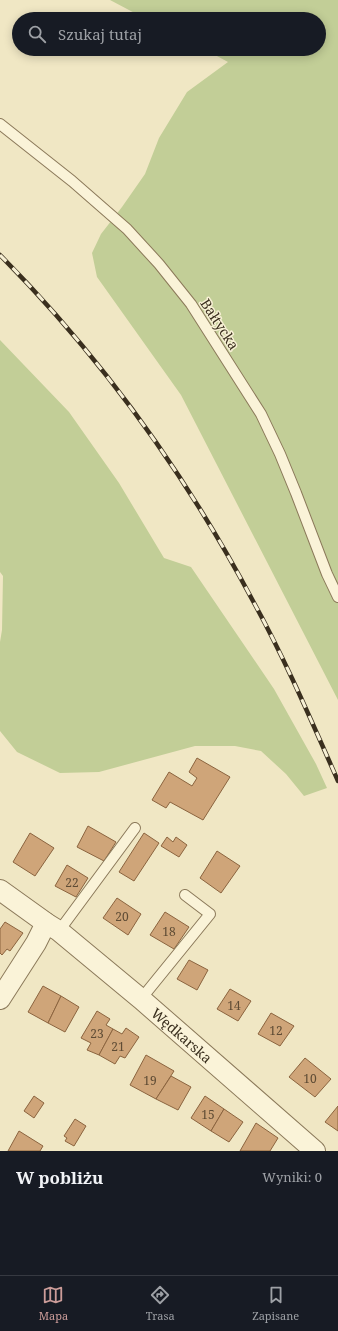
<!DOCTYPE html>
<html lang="pl">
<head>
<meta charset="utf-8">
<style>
	body { margin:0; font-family:"Noto Serif",serif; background:#242831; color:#f1f3f6 }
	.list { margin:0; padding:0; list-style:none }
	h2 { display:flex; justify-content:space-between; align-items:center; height:52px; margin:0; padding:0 16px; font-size:17px }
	h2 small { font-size:13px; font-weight:400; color:#9ea1a6 }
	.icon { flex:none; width:22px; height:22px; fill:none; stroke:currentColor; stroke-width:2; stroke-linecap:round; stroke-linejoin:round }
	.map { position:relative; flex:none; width:338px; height:1151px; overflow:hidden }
	.search { position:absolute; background:#171b24; box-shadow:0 2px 10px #0003; left:12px; right:12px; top:12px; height:44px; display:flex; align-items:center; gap:10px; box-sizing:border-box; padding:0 14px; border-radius:22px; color:#9ea1a6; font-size:15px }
	.sheet { height:124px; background:#171b24 }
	nav { display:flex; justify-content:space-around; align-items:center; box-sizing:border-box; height:56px; border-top:1px solid #363941; background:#171b24; font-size:11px; color:#9ea1a6 }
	nav a { display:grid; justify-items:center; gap:2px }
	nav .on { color:#cb9c99 }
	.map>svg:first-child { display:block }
	.green { fill:#c2ce97 }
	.building { fill:#cfa579; stroke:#8b643f }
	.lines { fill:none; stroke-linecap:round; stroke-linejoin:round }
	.service-casing { stroke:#8b795a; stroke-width:12 }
	.minor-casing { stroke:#8b795a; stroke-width:22 }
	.service { stroke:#faf3d8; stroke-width:10 }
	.minor { stroke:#faf3d8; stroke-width:20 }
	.rail-casing { stroke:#3a2f1e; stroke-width:4.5 }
	.rail { stroke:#f7f0d4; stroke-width:3; stroke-dasharray:9; stroke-linecap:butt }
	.labels { text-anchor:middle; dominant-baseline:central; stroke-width:3; stroke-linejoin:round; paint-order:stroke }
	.number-label { font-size:12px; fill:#5f4c35 }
	.street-label { font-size:14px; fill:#3a2f1e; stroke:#f7f0d4 }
</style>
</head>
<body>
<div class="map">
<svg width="338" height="1151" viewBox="0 0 338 1151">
	<rect width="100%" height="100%" fill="#f0e7c4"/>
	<g class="green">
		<polygon points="110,0 338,0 338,700 181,395 97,277 92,253 101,234 122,207 145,174 159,138 187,92 228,62 204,49 319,49 319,19 146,19"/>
		<polygon points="0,340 69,412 119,483 164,558 191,567 274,689 316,764 327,788 304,796 286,774 261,751 235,746 195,746 99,772 60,773 17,752 0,731 0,642 2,630 3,576 0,572"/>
	</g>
	<g class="building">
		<polygon points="197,758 230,777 203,820 170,802 166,808 152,800 169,772 192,786 197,778 189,772"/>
		<polygon points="88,826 116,842 104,861 77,847"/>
		<polygon points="30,833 54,848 35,876 13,862"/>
		<polygon points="144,833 159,843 134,881 119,872"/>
		<polygon points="167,837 173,842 176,837 187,845 179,857 161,846"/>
		<polygon points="217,851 240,866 221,893 200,878"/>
		<polygon points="67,865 88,878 76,897 55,886"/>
		<polygon points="117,898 141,914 128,935 103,918"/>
		<polygon points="165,912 189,927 174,949 150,935"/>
		<polygon points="5,922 23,933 10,951 7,949 2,955 0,953 0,929"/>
		<polygon points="189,960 208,970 197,990 177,979"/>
		<polygon points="43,986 61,996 48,1023 28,1012"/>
		<polygon points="230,989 251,1001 238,1021 217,1009"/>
		<polygon points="61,996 79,1007 65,1032 48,1023"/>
		<polygon points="97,1011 110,1019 106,1025 113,1029 99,1055 87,1050 91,1043 81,1038"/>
		<polygon points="271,1013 294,1026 280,1046 258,1034"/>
		<polygon points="126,1028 139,1037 125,1058 120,1056 115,1064 99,1055 113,1029 122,1034"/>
		<polygon points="146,1055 174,1071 156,1099 130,1085"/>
		<polygon points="305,1058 331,1079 315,1097 289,1077"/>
		<polygon points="171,1076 191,1087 178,1110 156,1099"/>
		<polygon points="34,1096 44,1103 34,1118 24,1111"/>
		<polygon points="205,1096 224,1109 211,1131 191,1118"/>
		<polygon points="338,1106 338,1131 325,1122"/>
		<polygon points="224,1109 243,1122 229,1142 211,1131"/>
		<polygon points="75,1119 86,1126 74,1146 65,1141 67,1138 64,1136"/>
		<polygon points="256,1123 278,1138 270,1151 240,1151"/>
		<polygon points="19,1131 43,1146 40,1151 8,1151"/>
	</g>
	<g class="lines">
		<g class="service-casing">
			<g id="service">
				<polyline points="0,124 72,181 127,229 159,264 191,304 261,414 280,454 296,493 327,574 338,597"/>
				<polyline points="59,931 135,828"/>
				<polyline points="141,999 210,914 185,895"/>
			</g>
		</g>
		<g class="minor-casing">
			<g id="minor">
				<path id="s1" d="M0 890 46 923 59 931 141 999 315 1151"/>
				<polyline points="0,999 36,943 46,923"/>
			</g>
		</g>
		<use href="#service" class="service"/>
		<use href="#minor" class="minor"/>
		<g class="rail-casing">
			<path id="rail" d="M0 255C101 357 186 475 253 601 285 659 311 720 338 781"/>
		</g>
		<use href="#rail" class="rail"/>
	</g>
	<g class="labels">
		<g class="number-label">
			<text x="72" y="882">22</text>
			<text x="122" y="916">20</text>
			<text x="169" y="931">18</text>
			<text x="234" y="1005">14</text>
			<text x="276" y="1030">12</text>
			<text x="97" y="1033">23</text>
			<text x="118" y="1046">21</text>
			<text x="310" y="1078">10</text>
			<text x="150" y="1080">19</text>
			<text x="208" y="1114">15</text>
		</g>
		<g class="street-label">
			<text transform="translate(220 324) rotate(57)">Bałtycka</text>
			<text stroke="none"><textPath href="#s1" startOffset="233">Wędkarska</textPath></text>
		</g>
	</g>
</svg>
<div class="search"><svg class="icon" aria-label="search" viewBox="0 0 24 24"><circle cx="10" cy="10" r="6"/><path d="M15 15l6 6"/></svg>Szukaj tutaj</div>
</div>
<section class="sheet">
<h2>W pobliżu<small>Wyniki: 0</small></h2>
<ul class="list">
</ul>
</section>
<nav>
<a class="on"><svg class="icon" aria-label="map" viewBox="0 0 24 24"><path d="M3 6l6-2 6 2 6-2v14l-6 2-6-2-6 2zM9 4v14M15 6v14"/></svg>Mapa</a>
<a><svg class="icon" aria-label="directions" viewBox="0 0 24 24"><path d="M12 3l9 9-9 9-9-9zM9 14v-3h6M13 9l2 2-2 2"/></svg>Trasa</a>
<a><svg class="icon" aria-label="saved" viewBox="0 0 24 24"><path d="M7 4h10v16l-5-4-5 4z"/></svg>Zapisane</a>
</nav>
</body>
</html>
